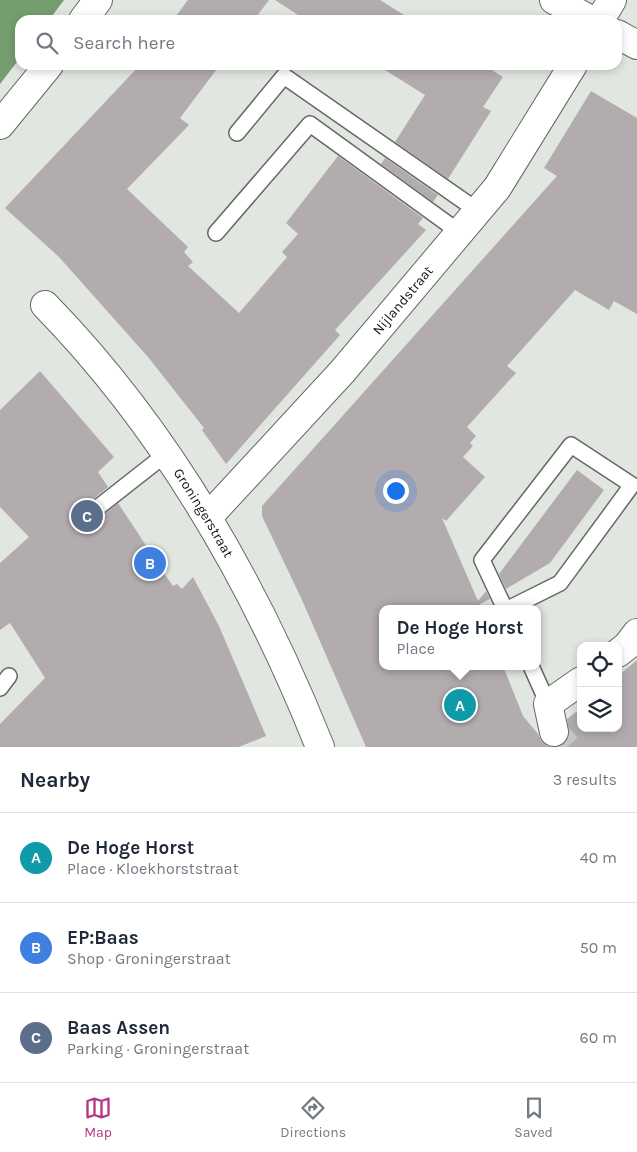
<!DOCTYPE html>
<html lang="en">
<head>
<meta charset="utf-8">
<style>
	body { margin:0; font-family:Karla,sans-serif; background:#f2f2f3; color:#1f2937 }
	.controls { position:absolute; right:15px; bottom:15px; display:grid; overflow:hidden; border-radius:10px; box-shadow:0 2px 8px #0003 }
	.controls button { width:45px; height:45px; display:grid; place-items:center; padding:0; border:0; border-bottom:1px solid #e0e1e3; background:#fff; color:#1f2937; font:25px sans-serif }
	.you { position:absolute; left:395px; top:490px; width:18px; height:18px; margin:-12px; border:4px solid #fff; border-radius:50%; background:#1a73e8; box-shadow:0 0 0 8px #1a73e833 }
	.badge { display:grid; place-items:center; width:32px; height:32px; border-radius:50%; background:#b43786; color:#fff; font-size:16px; font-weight:700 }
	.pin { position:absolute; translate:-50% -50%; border:2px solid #fff; box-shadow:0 1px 5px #0006 }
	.popup { position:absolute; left:379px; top:605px; width:162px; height:65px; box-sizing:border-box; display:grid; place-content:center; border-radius:10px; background:#fff; filter:drop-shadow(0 1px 4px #0005); font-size:16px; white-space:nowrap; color:#747a83 }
	.popup b { font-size:19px; color:#1f2937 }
	.popup::after { content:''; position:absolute; left:50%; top:100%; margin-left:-10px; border:10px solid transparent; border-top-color:#fff }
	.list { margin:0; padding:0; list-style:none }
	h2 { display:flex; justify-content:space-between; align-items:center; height:65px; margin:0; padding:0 20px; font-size:21px }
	h2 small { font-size:16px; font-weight:400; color:#747a83 }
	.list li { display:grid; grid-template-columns:32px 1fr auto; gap:15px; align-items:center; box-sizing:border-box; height:90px; padding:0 20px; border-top:1px solid #e0e1e3 }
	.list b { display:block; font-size:19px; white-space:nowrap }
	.list p { margin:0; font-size:16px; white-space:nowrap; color:#747a83 }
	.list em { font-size:16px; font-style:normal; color:#747a83 }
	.icon { flex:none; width:28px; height:28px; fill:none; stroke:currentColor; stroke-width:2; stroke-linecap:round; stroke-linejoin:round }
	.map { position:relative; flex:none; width:637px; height:747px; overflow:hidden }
	.search { position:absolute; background:#fff; box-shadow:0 2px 8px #0003; left:15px; right:15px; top:15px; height:55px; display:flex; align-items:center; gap:12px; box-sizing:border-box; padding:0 18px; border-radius:15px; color:#747a83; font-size:19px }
	.sheet { height:335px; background:#fff }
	nav { display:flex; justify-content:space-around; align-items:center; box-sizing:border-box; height:70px; border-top:1px solid #e0e1e3; background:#fff; font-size:14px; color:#747a83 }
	nav a { display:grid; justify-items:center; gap:2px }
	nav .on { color:#b43786 }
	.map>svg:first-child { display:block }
	.water { fill:#759e6f }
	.building { fill:#b2acaf }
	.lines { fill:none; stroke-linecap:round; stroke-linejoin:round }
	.minor-tunnel { stroke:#c3c7c2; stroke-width:28; stroke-dasharray:28 14; stroke-linecap:butt }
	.service-casing { stroke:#656964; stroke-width:18 }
	.minor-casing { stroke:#656964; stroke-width:30 }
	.secondary-casing { stroke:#656964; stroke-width:30 }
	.service { stroke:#fff; stroke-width:15 }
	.minor { stroke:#fff; stroke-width:28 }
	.secondary { stroke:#fff; stroke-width:28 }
	.labels { text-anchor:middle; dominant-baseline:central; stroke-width:4.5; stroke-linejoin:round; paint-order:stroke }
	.street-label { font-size:14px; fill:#141513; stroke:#eff3ee }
</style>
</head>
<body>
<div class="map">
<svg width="637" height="747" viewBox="0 0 637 747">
	<rect width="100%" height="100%" fill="#e2e6e1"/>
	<polygon class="water" points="0,0 64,0 49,20 20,20 20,58 0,84"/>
	<g class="building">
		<polygon points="188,0 269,0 254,20 173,20"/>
		<polygon points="275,0 380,0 412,20 306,20"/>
		<polygon points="140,65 220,65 180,118 189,125 127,189 188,247 184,252 193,262 188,266 239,313 287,257 282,252 298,234 286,223 338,156 423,218 418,224 426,230 335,330 340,335 226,464 202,430 204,428 148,357 59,257 5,208"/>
		<polygon points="377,65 484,65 503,77 483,107 491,111 448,179 395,142 425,95"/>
		<polygon points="591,91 637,118 637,314 614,301 609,310 575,290 507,366 516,373 467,427 476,436 470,443 473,446 463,457 485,477 446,521 442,518 478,601 486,591 490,599 480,604 482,609 382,609 382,666 503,666 523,716 538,734 542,742 551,747 366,747 302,600 262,516 262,506 557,176 544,168"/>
		<polygon points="385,158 438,195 433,202 381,164"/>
		<polygon points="40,371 114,457 98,472 108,487 81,509 78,513 79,521 84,525 92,524 118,503 149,550 145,555 163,572 173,586 177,584 182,589 193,577 219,626 266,736 239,747 0,747 0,724 45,678 10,623 0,630 0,563 29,537 0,507 0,410"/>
		<polygon points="577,470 604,490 550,563 506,589 499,574"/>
		<polygon points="637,660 637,747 558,747 564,744 569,737 567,719 581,708 581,728 618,728 618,676"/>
	</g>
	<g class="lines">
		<polyline class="minor-tunnel" points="554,732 567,747"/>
		<g class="service-casing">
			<g id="service">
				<polyline points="237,133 284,76 478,211"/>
				<polyline points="216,233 310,124 459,232"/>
				<polyline points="87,516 166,454"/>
				<polyline points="505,609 482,560 571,445 632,485 560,583 508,609"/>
				<polyline points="531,666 548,704"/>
				<polyline points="0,688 9,676"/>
			</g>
		</g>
		<g class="minor-casing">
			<g id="minor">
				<polyline points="600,20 612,0"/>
				<path id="s1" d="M45 305C168 431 255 584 320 747"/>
				<path id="s2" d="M209 516 342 372 497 188 573 65"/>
				<polyline points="618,653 627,646 637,633"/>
				<polyline points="554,732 548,704 581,681"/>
			</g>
		</g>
		<g class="secondary-casing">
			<g id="secondary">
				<polyline points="554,0 591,20"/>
				<polyline points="83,20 98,0"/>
				<polyline points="617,34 637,45"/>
				<polyline points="0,125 49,65"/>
			</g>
		</g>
		<use href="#service" class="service"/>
		<use href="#minor" class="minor"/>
		<use href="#secondary" class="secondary"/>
	</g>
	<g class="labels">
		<g class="street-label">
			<text stroke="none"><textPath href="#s2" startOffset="290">Nijlandstraat</textPath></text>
			<text stroke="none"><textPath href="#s1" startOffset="262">Groningerstraat</textPath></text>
		</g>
	</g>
</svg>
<div class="controls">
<button><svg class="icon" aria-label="locate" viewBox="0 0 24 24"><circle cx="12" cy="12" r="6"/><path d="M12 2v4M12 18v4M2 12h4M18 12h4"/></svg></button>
<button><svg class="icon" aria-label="layers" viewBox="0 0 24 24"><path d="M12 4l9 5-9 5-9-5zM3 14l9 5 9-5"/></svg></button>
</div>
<div class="you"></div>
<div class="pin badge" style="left:460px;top:705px;background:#0f9aa8">A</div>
<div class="popup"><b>De Hoge Horst</b>Place</div>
<div class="pin badge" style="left:150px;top:563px;background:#3f7fe0">B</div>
<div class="pin badge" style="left:87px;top:516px;background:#5c6f8a">C</div>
<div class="search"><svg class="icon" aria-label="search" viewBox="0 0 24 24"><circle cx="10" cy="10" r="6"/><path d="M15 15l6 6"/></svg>Search here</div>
</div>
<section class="sheet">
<h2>Nearby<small>3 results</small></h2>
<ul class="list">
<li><span class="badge" style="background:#0f9aa8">A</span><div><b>De Hoge Horst</b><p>Place · Kloekhorststraat</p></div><em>40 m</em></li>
<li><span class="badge" style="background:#3f7fe0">B</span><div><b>EP:Baas</b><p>Shop · Groningerstraat</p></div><em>50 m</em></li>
<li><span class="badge" style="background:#5c6f8a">C</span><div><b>Baas Assen</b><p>Parking · Groningerstraat</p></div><em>60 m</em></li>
</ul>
</section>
<nav>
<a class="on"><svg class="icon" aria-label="map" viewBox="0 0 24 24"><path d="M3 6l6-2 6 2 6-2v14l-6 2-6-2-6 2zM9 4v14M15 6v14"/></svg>Map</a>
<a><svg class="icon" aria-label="directions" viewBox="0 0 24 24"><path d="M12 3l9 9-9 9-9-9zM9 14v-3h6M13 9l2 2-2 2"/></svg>Directions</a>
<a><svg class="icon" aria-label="saved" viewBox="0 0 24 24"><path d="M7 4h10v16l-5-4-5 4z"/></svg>Saved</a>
</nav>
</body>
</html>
